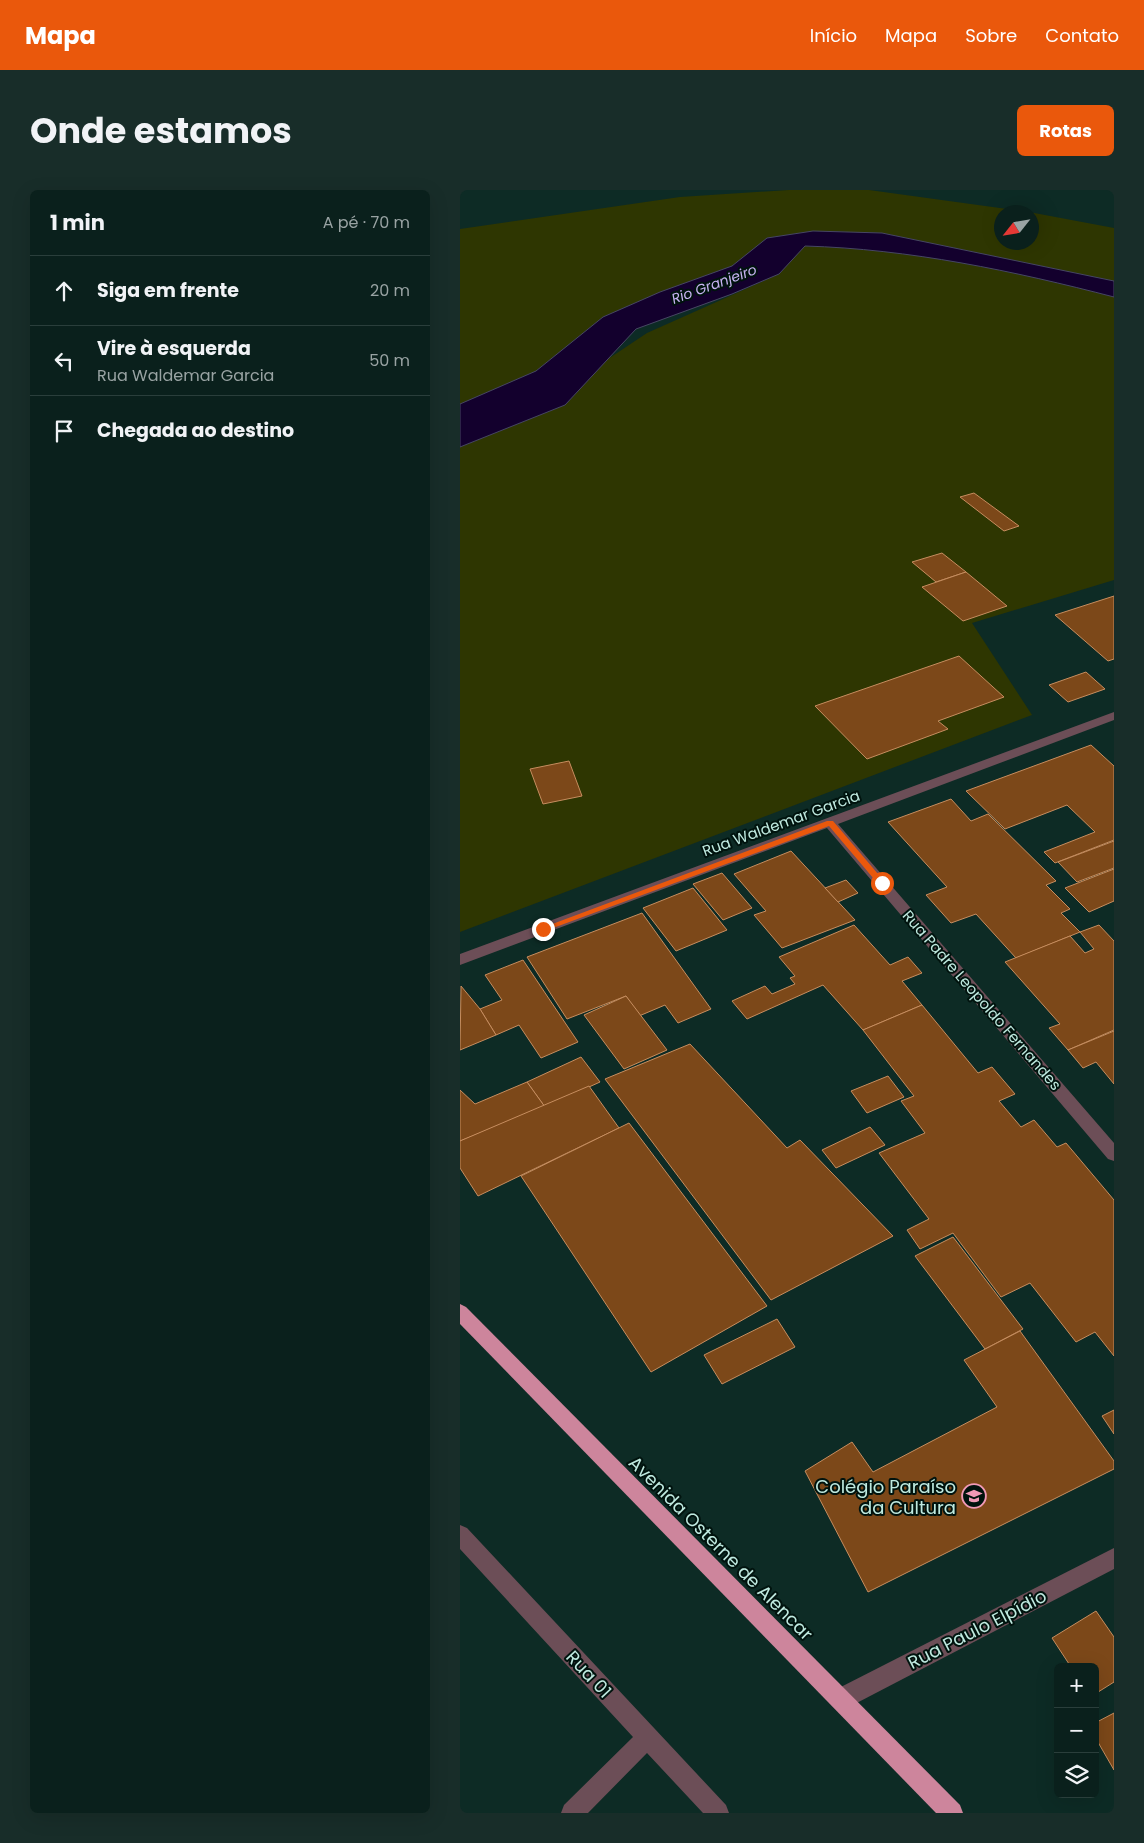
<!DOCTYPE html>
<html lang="pt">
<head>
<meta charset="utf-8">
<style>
	body { margin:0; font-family:Poppins,sans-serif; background:#182d29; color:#f1f3f6 }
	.controls { position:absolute; right:15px; bottom:15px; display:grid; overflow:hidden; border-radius:8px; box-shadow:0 5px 20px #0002 }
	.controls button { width:45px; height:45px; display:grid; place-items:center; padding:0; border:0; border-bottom:1px solid #2a3e3b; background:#0a201c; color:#f1f3f6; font:25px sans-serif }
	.compass { position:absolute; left:534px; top:15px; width:45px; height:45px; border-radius:50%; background:#0a201c; box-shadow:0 5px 20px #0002; rotate:239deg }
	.stop { position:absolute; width:15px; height:15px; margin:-11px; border:4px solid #ea580c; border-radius:50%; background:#fff }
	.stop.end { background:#ea580c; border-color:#fff; box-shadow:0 1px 5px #0008 }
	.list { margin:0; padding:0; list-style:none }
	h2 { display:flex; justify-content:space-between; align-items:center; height:65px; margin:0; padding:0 20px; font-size:21px }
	h2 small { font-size:16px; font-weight:400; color:#99a3a3 }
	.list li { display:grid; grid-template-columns:32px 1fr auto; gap:15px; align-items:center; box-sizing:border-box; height:70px; padding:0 20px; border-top:1px solid #2a3e3b }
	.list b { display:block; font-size:19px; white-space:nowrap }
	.list p { margin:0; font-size:16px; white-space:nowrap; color:#99a3a3 }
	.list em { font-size:16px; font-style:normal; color:#99a3a3 }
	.icon { flex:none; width:28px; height:28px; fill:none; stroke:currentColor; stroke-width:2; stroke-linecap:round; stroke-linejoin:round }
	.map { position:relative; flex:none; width:654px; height:1623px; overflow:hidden; border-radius:8px }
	header { display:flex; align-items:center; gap:30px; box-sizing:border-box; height:70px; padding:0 25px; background:#ea580c; color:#fff }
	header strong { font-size:24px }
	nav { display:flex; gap:28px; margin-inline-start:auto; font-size:18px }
	.intro { display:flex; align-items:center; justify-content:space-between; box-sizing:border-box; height:120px; padding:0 30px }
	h1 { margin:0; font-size:35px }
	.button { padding:12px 22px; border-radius:8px; background:#ea580c; color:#fff; font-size:18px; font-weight:700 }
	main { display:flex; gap:30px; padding:0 30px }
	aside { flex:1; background:#0a201c; border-radius:8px; box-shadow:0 5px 20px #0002 }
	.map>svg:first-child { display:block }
	.green { fill:#2e3601; fill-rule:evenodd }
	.water { fill:#13002d; stroke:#474663 }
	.building { fill:#7c4819; stroke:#c68d5f }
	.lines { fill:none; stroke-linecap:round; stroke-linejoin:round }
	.street { fill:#6c4e57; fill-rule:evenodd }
	.highway { fill:#cd859c; fill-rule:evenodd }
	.route { fill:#ea580c }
	.labels { text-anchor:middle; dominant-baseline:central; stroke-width:4; stroke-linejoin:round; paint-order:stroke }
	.far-water-label { font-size:14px; font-style:italic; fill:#c7b3f2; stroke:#00130e }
	.street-label { font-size:15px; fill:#bfeae0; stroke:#00130e }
	.near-poi-label { font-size:18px; fill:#bfeae0; stroke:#00130e; text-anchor:end }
	.near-street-label { font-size:18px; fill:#bfeae0; stroke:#00130e }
</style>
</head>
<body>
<header>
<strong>Mapa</strong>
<nav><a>Início</a><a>Mapa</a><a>Sobre</a><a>Contato</a></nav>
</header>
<div class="intro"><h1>Onde estamos</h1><a class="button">Rotas</a></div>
<main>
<aside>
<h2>1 min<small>A pé · 70 m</small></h2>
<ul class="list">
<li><svg class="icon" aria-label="ahead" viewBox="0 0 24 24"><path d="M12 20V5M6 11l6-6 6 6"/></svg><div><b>Siga em frente</b></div><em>20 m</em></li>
<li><svg class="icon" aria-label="left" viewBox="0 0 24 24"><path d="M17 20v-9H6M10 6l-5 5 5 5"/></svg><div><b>Vire à esquerda</b><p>Rua Waldemar Garcia</p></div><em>50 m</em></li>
<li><svg class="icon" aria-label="arrive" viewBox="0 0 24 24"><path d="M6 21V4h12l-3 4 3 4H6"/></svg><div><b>Chegada ao destino</b></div></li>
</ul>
</aside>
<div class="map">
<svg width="654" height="1623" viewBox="0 0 654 1623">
	<rect width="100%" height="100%" fill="#0d2b25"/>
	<g class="green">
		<path d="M329 0H409L569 22 654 38V91L422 43 353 41 307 48 272 76 201 102 143 127 76 181 0 215V39L220 7ZM542 22H572V52H542Z"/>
		<path d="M345 56C449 59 553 81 654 107V390L512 433 572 525 0 742V257L105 215 148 169 187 143 319 84 317 59Z"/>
	</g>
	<path class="water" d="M353 41 422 43 654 91V107C554 81 449 59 345 56L319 84 272 104 176 139 105 215 0 257V214L76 181 143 127 200 102 272 76 307 48Z"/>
	<g class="building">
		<polygon points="514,303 559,336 544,341 500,307"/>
		<polygon points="482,363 506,382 476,392 452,372"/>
		<polygon points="506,382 547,416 503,431 462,397"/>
		<polygon points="654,406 654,469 648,471 595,425"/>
		<polygon points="499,466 544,507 478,531 488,539 407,569 355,516"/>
		<polygon points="626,482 645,499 608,512 589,495"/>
		<polygon points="631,555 654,576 654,650 595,673 584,662 635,642 607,615 545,639 506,601"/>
		<polygon points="109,571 122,606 83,614 70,579"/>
		<polygon points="491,609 511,631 528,624 596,691 586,695 610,719 601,723 620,742 556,768 516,724 491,733 466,705 487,697 428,632"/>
		<polygon points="654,651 654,678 617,692 598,672"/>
		<polygon points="331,661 395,730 322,758 294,725 306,721 274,684"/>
		<polygon points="654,679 654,711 629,722 605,698"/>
		<polygon points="262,683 292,718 263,730 233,694"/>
		<polygon points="386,690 398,703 378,712 365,698"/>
		<polygon points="233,698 267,740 216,761 183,718"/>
		<polygon points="182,723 251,819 218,833 205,815 179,826 166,806 107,829 67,767"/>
		<polygon points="394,735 430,775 448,767 462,783 442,791 462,815 403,840 363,795 287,829 272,811 305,796 312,804 335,794 330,788 335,786 319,767"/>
		<polygon points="639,735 654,751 654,840 608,860 589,838 600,834 545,772 610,746 625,763 634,759 620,742"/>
		<polygon points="63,770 118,852 81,868 59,835 36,845 20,819 42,810 25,785"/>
		<polygon points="1,796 20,819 36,845 0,860"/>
		<polygon points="166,806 207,860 164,879 124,825"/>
		<polygon points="462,815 518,883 532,877 555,904 539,911 561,937 574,930 597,957 606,953 654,1010 654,1166 635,1142 616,1152 570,1093 541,1107 493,1043 460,1059 447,1040 469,1029 419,963 465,943 441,911 454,906 403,840"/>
		<polygon points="654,841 654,894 636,872 623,878 608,860"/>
		<polygon points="230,854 327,958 340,950 433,1046 311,1110 145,889"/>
		<polygon points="121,867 140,892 85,917 67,892"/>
		<polygon points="428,886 444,907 407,923 391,901"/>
		<polygon points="67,892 85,917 0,951 0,900 15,914"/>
		<polygon points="129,896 159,938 18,1006 0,978 0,951"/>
		<polygon points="169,933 307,1116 191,1182 61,986"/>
		<polygon points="410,937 425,955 376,978 362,960"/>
		<polygon points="493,1047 563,1139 525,1159 455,1066"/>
		<polygon points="317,1129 335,1157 262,1194 244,1165"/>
		<polygon points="560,1141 654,1271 654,1279 408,1402 345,1281 392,1252 413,1282 537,1217 504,1170"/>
		<polygon points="654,1220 654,1244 642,1226"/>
		<polygon points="636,1421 654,1447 654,1492 635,1504 635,1477 611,1477 592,1448"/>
		<polygon points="654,1523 654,1580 635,1547 635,1533"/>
	</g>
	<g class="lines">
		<g class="street">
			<polygon points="654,522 654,530 378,634 654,953 654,971 648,969 367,638 0,775 0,764"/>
			<polygon points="0,1335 7,1338 266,1615 269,1623 243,1623 187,1563 128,1623 101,1623 104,1615 173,1547 0,1359"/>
			<polygon points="654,1358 654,1379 389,1517 381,1520 373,1517 370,1509 373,1501"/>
		</g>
		<polygon class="highway" points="0,1114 6,1117 500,1615 503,1623 476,1623 0,1134"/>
	</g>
	<polygon class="route" points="367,631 373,631 424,691 424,695 419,695 369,636 85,741 79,739"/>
	<defs>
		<g id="school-ring" transform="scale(1.25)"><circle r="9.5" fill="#00130e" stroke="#f09ab6" stroke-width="1.5"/><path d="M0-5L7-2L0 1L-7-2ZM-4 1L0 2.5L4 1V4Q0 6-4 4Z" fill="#f09ab6"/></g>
	</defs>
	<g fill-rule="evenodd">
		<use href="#school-ring" x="514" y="1306"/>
	</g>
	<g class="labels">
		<g class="far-water-label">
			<text transform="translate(254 94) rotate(-20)">Rio Granjeiro</text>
		</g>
		<g class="street-label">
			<text transform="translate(321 633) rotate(-20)">Rua Waldemar Garcia</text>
			<text transform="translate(522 810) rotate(49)">Rua Padre Leopoldo Fernandes</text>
		</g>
		<g class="near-poi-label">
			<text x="496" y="1296">Colégio Paraíso<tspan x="496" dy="21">da Cultura</tspan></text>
		</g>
		<g class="near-street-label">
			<text transform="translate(261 1358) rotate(45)">Avenida Osterne de Alencar</text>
			<text transform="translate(517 1439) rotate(-27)">Rua Paulo Elpídio</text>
			<text transform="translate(129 1484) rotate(47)">Rua 01</text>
		</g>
	</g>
</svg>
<div class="controls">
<button>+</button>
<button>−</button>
<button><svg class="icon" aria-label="layers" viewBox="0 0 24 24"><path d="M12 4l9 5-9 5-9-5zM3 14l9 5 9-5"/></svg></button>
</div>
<svg class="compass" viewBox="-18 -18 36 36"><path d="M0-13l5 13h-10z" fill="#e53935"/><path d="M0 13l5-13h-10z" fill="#99a3a3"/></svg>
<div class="stop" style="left:422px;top:693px"></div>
<div class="stop end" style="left:83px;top:739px"></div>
</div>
</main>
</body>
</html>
